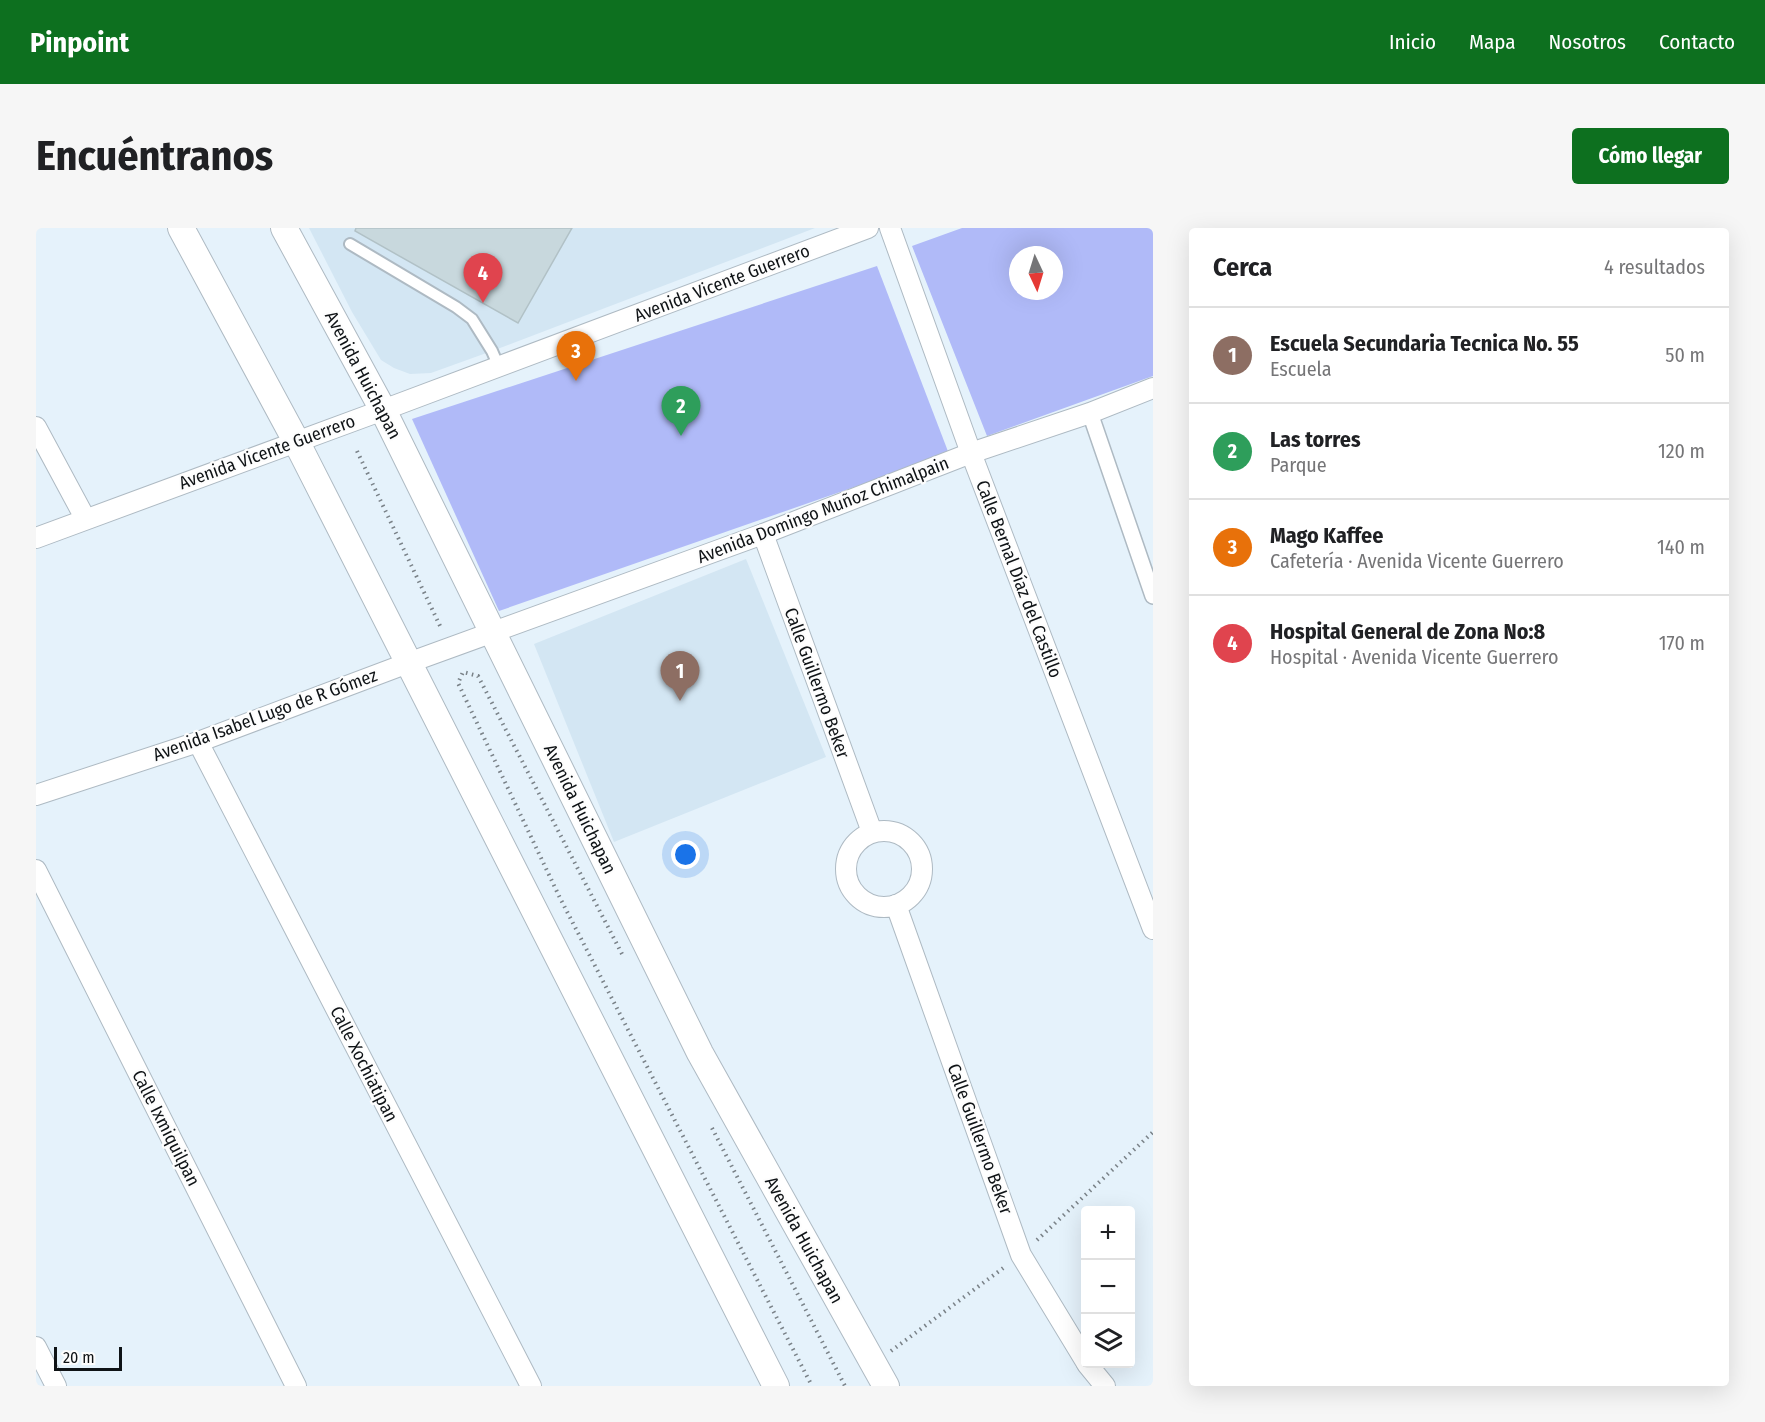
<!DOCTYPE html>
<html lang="es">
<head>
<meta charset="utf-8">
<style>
	body { margin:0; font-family:"Fira Sans Condensed",sans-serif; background:#f6f6f6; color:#202124 }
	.controls { position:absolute; right:18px; bottom:18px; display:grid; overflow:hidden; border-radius:6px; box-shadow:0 6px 24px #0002 }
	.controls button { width:54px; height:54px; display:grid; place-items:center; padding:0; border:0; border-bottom:2px solid #e0e0e0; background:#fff; color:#202124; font:30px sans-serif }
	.compass { position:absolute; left:973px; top:18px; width:54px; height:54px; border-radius:50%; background:#fff; box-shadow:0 6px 24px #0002; rotate:176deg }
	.scale { position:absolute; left:18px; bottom:15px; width:68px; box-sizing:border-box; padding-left:6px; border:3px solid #0f1316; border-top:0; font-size:16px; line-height:21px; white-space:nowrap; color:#0f1316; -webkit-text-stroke:4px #fdfdfd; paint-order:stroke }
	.you { position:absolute; left:650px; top:627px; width:21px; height:21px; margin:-15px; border:4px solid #fff; border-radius:50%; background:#1a73e8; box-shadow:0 0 0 9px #1a73e833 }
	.badge { display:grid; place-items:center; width:39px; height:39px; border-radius:50%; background:#0d701f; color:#fff; font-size:20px; font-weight:700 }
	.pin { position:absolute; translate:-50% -50px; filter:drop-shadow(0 2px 3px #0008) }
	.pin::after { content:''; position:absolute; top:32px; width:21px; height:18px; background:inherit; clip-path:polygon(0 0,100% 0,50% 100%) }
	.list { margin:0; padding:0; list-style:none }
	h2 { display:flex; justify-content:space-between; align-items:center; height:78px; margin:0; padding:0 24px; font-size:26px }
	h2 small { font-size:20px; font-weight:400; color:#757577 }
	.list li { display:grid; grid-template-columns:39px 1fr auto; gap:18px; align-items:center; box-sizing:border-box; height:96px; padding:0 24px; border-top:2px solid #e0e0e0 }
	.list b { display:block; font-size:22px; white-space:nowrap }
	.list p { margin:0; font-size:20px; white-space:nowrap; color:#757577 }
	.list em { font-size:20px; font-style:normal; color:#757577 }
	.icon { flex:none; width:33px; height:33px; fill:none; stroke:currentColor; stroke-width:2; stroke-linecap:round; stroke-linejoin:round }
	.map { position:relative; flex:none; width:1117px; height:1158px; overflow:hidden; border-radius:6px }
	header { display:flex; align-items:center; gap:36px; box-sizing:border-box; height:84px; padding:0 30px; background:#0d701f; color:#fff }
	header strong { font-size:28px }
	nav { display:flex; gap:33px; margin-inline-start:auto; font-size:21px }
	.intro { display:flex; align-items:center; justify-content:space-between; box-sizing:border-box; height:144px; padding:0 36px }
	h1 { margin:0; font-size:42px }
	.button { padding:15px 27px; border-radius:6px; background:#0d701f; color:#fff; font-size:21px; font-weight:700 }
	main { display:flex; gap:36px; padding:0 36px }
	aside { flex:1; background:#fff; border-radius:6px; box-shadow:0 6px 24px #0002 }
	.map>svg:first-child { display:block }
	.built { fill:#d3e6f3 }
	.green { fill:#b0baf8; fill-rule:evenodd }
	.building { fill:#c8d8dd; stroke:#b1c1c6; stroke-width:1.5 }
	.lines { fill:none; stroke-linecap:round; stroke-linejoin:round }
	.service-casing { stroke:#aebac3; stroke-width:14 }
	.pedestrian-casing { stroke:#aebac3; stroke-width:18 }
	.minor-casing { stroke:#aebac3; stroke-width:22 }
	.tertiary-casing { stroke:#aebac3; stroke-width:28 }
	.path { stroke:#7a8288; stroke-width:4; stroke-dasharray:1.5 4.5; stroke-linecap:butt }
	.service { stroke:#fff; stroke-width:10 }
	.pedestrian { stroke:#fff; stroke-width:15 }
	.minor { stroke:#fff; stroke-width:20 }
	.tertiary { stroke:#fff; stroke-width:26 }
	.labels { text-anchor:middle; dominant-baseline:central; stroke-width:4.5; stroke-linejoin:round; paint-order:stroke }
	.street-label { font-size:18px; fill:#0f1316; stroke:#fdfdfd }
</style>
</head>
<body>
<header>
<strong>Pinpoint</strong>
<nav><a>Inicio</a><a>Mapa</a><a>Nosotros</a><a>Contacto</a></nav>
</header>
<div class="intro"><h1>Encuéntranos</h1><a class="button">Cómo llegar</a></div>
<main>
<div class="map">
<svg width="1117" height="1158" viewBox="0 0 1117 1158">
	<rect width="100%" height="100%" fill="#e5f2fb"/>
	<g class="built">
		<polygon points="273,0 779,0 456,123 395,145 374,146 358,140 345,132 316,84"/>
		<polygon points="710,331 790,529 578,614 498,416"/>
	</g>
	<g class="green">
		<path d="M926 0H1117V148L951 208 876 18ZM982 27H1018V63H982Z"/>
		<polygon points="841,38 913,226 463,383 376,191"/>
	</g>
	<polygon class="building" points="320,0 536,0 482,95 319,3"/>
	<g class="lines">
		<g class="service-casing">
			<polyline id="service" points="314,16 420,79 436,91 456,123 463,139"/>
		</g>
		<g class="pedestrian-casing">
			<polyline id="pedestrian" points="1054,185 1117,368"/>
		</g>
		<g class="minor-casing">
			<g id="minor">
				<polyline points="854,0 935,225 1117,701"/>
				<polyline points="0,199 49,290"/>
				<polyline points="727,306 836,604"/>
				<polyline points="0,310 347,182 832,0"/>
				<polyline points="162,514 495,1158"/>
				<polyline points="0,567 162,514 372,435 727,306 935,225 1054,185 1117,160"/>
				<circle cx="848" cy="641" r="38"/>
				<polyline points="0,642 260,1158"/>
				<polyline points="860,677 985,1027 1050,1134"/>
				<polyline points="0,1119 20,1158"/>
				<polyline points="1051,1136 1069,1158"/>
			</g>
		</g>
		<g class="tertiary-casing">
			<g id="tertiary">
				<polyline points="145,0 260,213 740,1158"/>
				<polyline points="248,0 347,182 664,825 850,1158"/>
			</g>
		</g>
		<g class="path">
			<polyline points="321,223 405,400"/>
			<polyline points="586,726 442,448 427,444 422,455 524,670 776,1158"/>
			<polyline points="676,900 809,1158"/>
			<polyline points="1001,1012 1117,904"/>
			<polyline points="855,1123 970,1038"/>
		</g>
		<use href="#service" class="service"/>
		<use href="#pedestrian" class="pedestrian"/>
		<use href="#minor" class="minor"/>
		<use href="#tertiary" class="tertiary"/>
	</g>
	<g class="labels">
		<g class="street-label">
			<text transform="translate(686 55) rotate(-21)">Avenida Vicente Guerrero</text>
			<text transform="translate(327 147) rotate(62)">Avenida Huichapan</text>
			<text transform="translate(231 224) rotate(-20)">Avenida Vicente Guerrero</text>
			<text transform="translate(787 282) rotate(-21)">Avenida Domingo Muñoz Chimalpain</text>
			<text transform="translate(983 351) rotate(69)">Calle Bernal Díaz del Castillo</text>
			<text transform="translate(781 455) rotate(70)">Calle Guillermo Beker</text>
			<text transform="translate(229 487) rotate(-20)">Avenida Isabel Lugo de R Gómez</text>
			<text transform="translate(544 581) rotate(64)">Avenida Huichapan</text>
			<text transform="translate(328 836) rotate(63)">Calle Xochiatipan</text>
			<text transform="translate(130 900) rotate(63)">Calle Ixmiquilpan</text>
			<text transform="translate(944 911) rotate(70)">Calle Guillermo Beker</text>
			<text transform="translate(768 1012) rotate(61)">Avenida Huichapan</text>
		</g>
	</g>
</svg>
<div class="controls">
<button>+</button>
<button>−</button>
<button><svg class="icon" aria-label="layers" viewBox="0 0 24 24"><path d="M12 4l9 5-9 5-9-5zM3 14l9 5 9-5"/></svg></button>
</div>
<svg class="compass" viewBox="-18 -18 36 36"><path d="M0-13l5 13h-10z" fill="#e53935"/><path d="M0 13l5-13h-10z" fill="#757577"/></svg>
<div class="scale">20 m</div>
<div class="you"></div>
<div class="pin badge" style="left:644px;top:473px;background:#8d6e63">1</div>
<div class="pin badge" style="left:645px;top:208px;background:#2e9e5b">2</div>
<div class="pin badge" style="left:540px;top:153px;background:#e8710a">3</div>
<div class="pin badge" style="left:447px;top:75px;background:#e0444e">4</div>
</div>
<aside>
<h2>Cerca<small>4 resultados</small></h2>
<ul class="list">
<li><span class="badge" style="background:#8d6e63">1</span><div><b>Escuela Secundaria Tecnica No. 55</b><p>Escuela</p></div><em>50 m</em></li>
<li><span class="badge" style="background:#2e9e5b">2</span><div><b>Las torres</b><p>Parque</p></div><em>120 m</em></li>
<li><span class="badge" style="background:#e8710a">3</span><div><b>Mago Kaffee</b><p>Cafetería · Avenida Vicente Guerrero</p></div><em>140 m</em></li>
<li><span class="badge" style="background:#e0444e">4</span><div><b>Hospital General de Zona No:8</b><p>Hospital · Avenida Vicente Guerrero</p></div><em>170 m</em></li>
</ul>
</aside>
</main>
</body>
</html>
